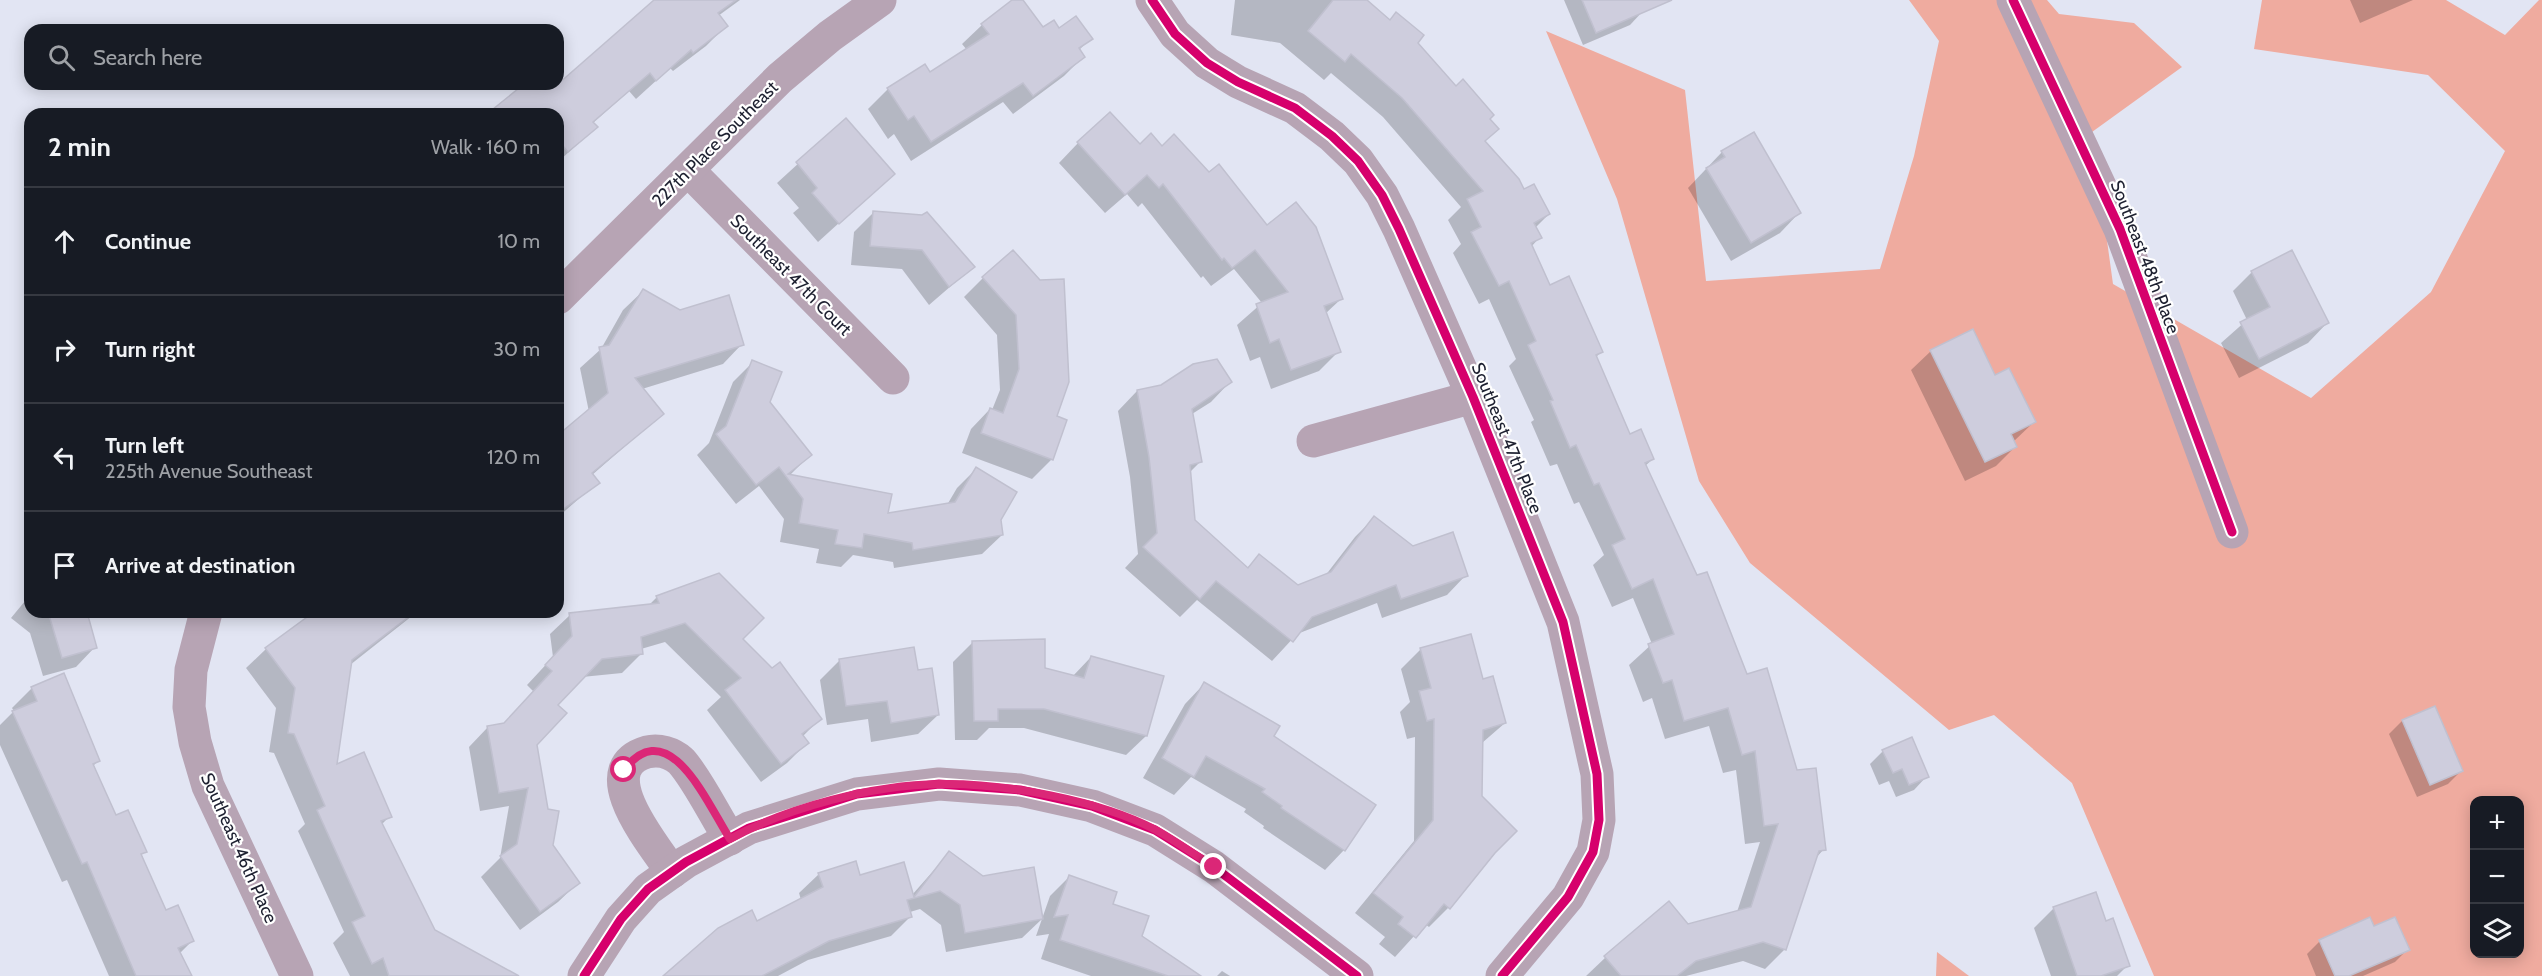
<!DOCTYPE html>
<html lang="en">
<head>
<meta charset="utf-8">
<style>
	body { margin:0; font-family:Cabin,sans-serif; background:#242831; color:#f1f3f6 }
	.controls { position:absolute; right:18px; bottom:18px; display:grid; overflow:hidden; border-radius:12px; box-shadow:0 3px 15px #0003 }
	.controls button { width:54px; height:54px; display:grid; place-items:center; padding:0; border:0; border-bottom:2px solid #363941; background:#171b24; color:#f1f3f6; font:30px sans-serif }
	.stop { position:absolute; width:18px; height:18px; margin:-14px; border:4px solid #db2777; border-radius:50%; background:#fff }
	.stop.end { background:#db2777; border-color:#fff; box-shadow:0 2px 6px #0008 }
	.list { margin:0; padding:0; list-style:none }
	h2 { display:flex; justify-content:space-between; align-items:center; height:78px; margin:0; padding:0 24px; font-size:26px }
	h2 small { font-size:20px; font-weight:400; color:#9ea1a6 }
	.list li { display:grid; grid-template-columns:39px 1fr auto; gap:18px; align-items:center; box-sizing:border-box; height:108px; padding:0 24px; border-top:2px solid #363941 }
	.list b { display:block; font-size:22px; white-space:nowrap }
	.list p { margin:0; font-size:20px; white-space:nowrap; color:#9ea1a6 }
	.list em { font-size:20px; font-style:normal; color:#9ea1a6 }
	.icon { flex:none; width:33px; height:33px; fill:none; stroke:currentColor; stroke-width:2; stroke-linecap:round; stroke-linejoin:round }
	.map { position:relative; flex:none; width:2542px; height:976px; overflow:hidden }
	.search { position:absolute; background:#171b24; box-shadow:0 3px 15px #0003; left:24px; top:24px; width:540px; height:66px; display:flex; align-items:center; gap:15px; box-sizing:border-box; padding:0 21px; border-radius:18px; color:#9ea1a6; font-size:22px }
	.panel { position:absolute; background:#171b24; box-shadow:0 3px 15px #0003; left:24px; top:108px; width:540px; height:510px; border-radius:18px }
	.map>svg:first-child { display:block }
	.forest { fill:#efab9f; fill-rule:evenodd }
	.shadow { fill:#0003 }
	.building { fill:#cecddd; stroke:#c0c0cf; stroke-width:1.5 }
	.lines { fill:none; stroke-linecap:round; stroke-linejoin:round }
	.minor { stroke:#b7a4b4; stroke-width:33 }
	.cycleway-casing { stroke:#fff; stroke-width:13 }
	.cycleway { stroke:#d6006c; stroke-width:9 }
	.route { stroke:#db2777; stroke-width:8 }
	.labels { text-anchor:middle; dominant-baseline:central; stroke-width:4.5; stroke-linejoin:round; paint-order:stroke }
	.street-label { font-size:18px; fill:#1d2030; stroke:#fff }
</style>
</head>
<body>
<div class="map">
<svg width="2542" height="976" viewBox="0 0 2542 976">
	<rect width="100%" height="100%" fill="#e2e5f3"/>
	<g class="forest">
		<path d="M1909 0H2047L2059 14 2134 23 2182 67 2092 132 2113 284 2311 398 2431 292 2505 151 2428 75 2254 49 2262 0H2446L2505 35 2539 0H2542V976H2154L2072 783 1994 715 1949 730 1750 563 1699 481 1617 199 1546 31 1685 90 1706 281 1880 269 1914 156 1939 41ZM2474 800H2520V954H2474Z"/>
		<polygon points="1937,952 1969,976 1936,976"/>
	</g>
	<g class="shadow">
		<polygon points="657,0 740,0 718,16 726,26 706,46 673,71 670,68 636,99 629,91 593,123 596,127 558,162 558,114 488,114 526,84 558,84 558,81 560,84"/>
		<polygon points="1015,0 1021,0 1043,29 1059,30 1091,38 1079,50 1083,57 1064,76 1013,114 1003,102 911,161 894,134 888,139 868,109 888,89 930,74 967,50 962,44 982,25"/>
		<polygon points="1235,0 1364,0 1416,43 1455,88 1497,129 1484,142 1524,191 1549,214 1535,228 1540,237 1531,247 1550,287 1601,352 1595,358 1630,436 1653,459 1645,466 1697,577 1796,772 1824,849 1815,859 1785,949 1765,969 1743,961 1686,976 1586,976 1606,957 1687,925 1737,912 1760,842 1745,844 1736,770 1723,773 1709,726 1665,739 1652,698 1643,702 1629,665 1652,644 1633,598 1612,607 1593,565 1604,555 1579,502 1574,504 1557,464 1550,466 1531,422 1534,420 1509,366 1516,359 1489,299 1479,304 1453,253 1461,244 1448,220 1461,207 1383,117 1331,73 1324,80 1280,43 1231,35"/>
		<polygon points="1564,0 1638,0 1643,11 1630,25 1583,45"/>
		<polygon points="2350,0 2413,0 2360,23"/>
		<polygon points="846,120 893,174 818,242 793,213 799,208 777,183"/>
		<polygon points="1078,143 1162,148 1209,174 1341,299 1325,314 1339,351 1319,371 1271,389 1260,357 1250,361 1237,325 1262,303 1234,269 1211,286 1203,276 1201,278 1142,203 1138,207 1127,194 1105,213 1059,163"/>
		<polygon points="1722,152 1799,213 1780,233 1731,261 1688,188"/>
		<polygon points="873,213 973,267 929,305 902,269 851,265 854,232"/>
		<polygon points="2252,272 2327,323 2308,343 2239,378 2221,343 2247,320 2233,291"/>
		<polygon points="983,278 1040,282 1055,417 1052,459 1032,479 962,453 971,429 990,409 992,410 1000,390 997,335 964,297"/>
		<polygon points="643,291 742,344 723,364 642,389 662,414 592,475 598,482 558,517 558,436 589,412 580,368 601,349 623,310"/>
		<polygon points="1931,351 1994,377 2034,422 2013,442 2015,447 1996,466 1965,481 1911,370"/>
		<polygon points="753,362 768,402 810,455 789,476 886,515 947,505 957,488 976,469 999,519 1002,535 982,554 894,568 893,562 853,555 841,567 816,563 819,549 780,542 784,519 759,486 736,504 697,455 709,443 733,382"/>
		<polygon points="1230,382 1211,402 1192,414 1200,462 1189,473 1194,521 1246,569 1259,556 1297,587 1325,576 1355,537 1374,518 1413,548 1466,575 1447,595 1382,618 1377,603 1297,634 1272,661 1197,600 1180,617 1125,568 1138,554 1130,477 1118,411 1137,391"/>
		<polygon points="30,595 30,612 85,612 95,647 76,667 43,676 30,633 11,618"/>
		<polygon points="657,597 741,639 820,719 802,737 807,743 787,763 761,782 707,710 721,697 665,642 641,649 642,653 622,673 582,677 556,705 536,744 551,845 578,883 558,902 520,930 481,877 500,858 509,806 480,811 469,747 488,727 503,725 533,691 527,685 553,657 550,634 570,615 648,606"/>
		<polygon points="316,612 417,612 350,665 335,767 390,816 381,825 434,931 500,976 350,976 333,943 344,932 298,831 305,824 274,753 269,752 276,708 246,668 266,649"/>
		<polygon points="973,642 1072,677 1091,657 1146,736 1126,755 1024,728 989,728 977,740 955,740 953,662"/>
		<polygon points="1421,649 1482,680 1505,723 1482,743 1480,796 1494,852 1448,908 1429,927 1425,924 1395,957 1379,944 1385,937 1355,913 1414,841 1415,737 1407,739 1400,712 1410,702 1401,669"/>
		<polygon points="839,661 917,672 938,715 918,734 871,742 868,719 827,725 820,680"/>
		<polygon points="1204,684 1272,737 1344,850 1325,870 1263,828 1264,826 1244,812 1246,809 1191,777 1174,795 1143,778 1185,704"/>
		<polygon points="32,688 98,761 93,766 115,817 145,852 140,856 165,912 192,941 179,954 190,976 109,976 67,880 62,882 0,745 0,725 14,711 12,708"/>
		<polygon points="2434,708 2461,771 2448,784 2417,797 2389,734 2402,721"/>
		<polygon points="1883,751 1927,776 1914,790 1896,797 1889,781 1879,785 1870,764"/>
		<polygon points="949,853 1042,919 1022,938 946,952 941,925 920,909 910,912 911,916 891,936 808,960 778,976 666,976 801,900 799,893 819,874 859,877 912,895"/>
		<polygon points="1069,877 1111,905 1140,937 1199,976 1091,976 1041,959 1049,934 1036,936 1050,896"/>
		<polygon points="2054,908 2105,923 2128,965 2117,976 2051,976 2034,928"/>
		<polygon points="2373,928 2408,949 2395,962 2363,976 2316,976 2307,954 2320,941"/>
		<polygon points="1222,971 1230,976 1217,976"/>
	</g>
	<g class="building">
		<polygon points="654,0 736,0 718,13 728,26 693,53 691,50 656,81 650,73 593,122 598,127 568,152 558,140 558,114 487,114 524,84 558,84"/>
		<polygon points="1012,0 1023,0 1043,27 1054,20 1059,28 1076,16 1093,39 1079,48 1085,57 1033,96 1023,83 931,142 914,116 908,120 887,88 925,64 930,72 989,34 981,24"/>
		<polygon points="1333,0 1367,0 1390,20 1396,12 1424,35 1418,43 1456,86 1463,79 1494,115 1490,119 1499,129 1485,141 1519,179 1524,189 1534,184 1550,214 1534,223 1542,238 1531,243 1550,285 1569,276 1603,352 1596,355 1630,434 1641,429 1654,459 1645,463 1697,575 1707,572 1747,674 1767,668 1797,770 1816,768 1826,850 1819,851 1786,950 1763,942 1696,961 1677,976 1621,976 1604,956 1669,901 1688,924 1751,907 1778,824 1764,826 1755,751 1742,755 1728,708 1684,721 1672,680 1663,683 1648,644 1674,634 1653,579 1632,589 1612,545 1625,539 1599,483 1594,485 1576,445 1570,448 1550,401 1553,400 1528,345 1536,341 1509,281 1499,286 1471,232 1481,227 1467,199 1483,191 1402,98 1351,54 1345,62 1308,31"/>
		<polygon points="1582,0 1672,0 1596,33"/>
		<polygon points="1110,112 1140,144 1151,133 1162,146 1174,134 1209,172 1219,164 1267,225 1296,202 1316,227 1343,299 1324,306 1341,352 1291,370 1279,339 1270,343 1256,304 1288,292 1255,250 1232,268 1224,258 1222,260 1163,184 1159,188 1147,175 1125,195 1077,142"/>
		<polygon points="846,118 895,174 839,224 812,193 817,188 796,162"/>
		<polygon points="1754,132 1801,213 1751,243 1706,168 1725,157 1721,151"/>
		<polygon points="873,211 922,215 927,212 975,267 949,287 922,250 870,246"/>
		<polygon points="1013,250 1040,280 1064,279 1069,382 1057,416 1067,420 1053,460 981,433 990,408 1003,413 1019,369 1016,315 982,277"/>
		<polygon points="2292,250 2329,323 2259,359 2240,322 2270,307 2251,271"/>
		<polygon points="643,289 680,310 729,295 744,345 635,378 664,414 592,473 600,483 558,513 558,435 608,393 599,347 609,345"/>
		<polygon points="1973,329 1995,375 2009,368 2036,422 2011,434 2017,447 1985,462 1930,350"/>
		<polygon points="1217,359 1232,382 1192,409 1202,462 1190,465 1195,520 1248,568 1259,554 1298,585 1331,572 1374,516 1413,546 1453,532 1468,576 1401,599 1396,585 1312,617 1293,642 1216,581 1200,599 1143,547 1157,533 1149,457 1137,390 1161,385 1193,364"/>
		<polygon points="752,360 782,372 770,402 812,455 788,474 892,494 888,513 955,502 976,467 1017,492 1001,520 1003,535 913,550 912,543 864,534 862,548 835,544 838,530 799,523 803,499 779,467 756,485 716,434 726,426"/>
		<polygon points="719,573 764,618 743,639 772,668 780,662 822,719 802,734 809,743 781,764 725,690 741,678 685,623 641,637 643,654 602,659 558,705 567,713 537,745 548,809 559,811 553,845 580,883 540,912 500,856 517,844 528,788 499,793 487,726 504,723 552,671 545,665 572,636 569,613 659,603 656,596"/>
		<polygon points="48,612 87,612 97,648 62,658"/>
		<polygon points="314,612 415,612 352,660 337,764 364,752 392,817 381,821 435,930 519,976 389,976 383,958 372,964 352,922 365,916 317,810 325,806 294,734 288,733 295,688 265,648"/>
		<polygon points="1471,634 1483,679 1493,676 1506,723 1483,730 1482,796 1517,831 1495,853 1450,909 1444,904 1416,938 1398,924 1403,917 1373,893 1433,820 1434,719 1427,721 1419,691 1431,688 1420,648"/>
		<polygon points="1045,639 1045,668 1084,678 1091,656 1164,676 1147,736 1044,709 998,709 998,721 974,721 972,641"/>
		<polygon points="914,647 918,670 932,668 939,715 891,723 887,701 846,706 839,659"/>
		<polygon points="64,673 100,761 93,764 116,815 128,810 147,852 141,854 166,910 178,905 194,941 178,948 192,976 136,976 87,862 82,864 12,711 37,701 31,687"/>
		<polygon points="1204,682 1280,726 1274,736 1376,805 1345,851 1281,808 1282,806 1262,792 1265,789 1206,756 1194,777 1162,758"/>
		<polygon points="2435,706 2463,771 2430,785 2402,720"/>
		<polygon points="1912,737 1929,777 1909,785 1902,769 1893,773 1882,750"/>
		<polygon points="949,851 983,876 1034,867 1043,919 965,933 960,905 940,891 907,900 912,917 829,941 762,976 663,976 718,928 752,910 757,921 823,887 818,873 856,861 860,875 904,862 914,897"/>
		<polygon points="1069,875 1117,892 1113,904 1149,916 1142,936 1201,976 1168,976 1060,940 1068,915 1054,917"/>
		<polygon points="2096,892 2106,921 2113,918 2130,966 2101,976 2077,976 2053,907"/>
		<polygon points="2370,917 2374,926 2395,917 2410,950 2349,976 2335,976 2319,940"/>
	</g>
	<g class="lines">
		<g class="minor">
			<polyline points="1152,0 1175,34 1207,63 1238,82 1295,108 1332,136 1358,161 1382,195 1399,229 1473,397 1563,622 1597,774 1599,820 1593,852 1568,897 1502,976"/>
			<polyline points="2013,0 2120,229 2232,532"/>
			<polyline points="689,171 893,378"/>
			<polyline points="558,298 780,78 830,36 880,0"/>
			<polyline points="1313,441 1473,397"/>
			<polyline points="206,612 191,670 189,707 195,742 208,786 297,976"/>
			<path d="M672 872C654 845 589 769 647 752 659 749 672 753 681 761 698 780 715 816 730 839"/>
			<polyline points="584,976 621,919 648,889 686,862 749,828 857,794 939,784 1020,790 1092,806 1155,830 1214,867 1357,976"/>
		</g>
		<g class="cycleway-casing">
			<g id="cycleway">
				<polyline points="1152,0 1175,34 1207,63 1238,82 1295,108 1332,136 1358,161 1382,195 1399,229 1473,397 1563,622 1597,774 1599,820 1593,852 1568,897 1502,976"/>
				<polyline points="2013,0 2120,229 2232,532"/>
				<polyline points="584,976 621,919 648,889 686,862 749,828 857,794 939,784 1020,790 1092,806 1155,830 1214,867 1357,976"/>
			</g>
		</g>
		<use href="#cycleway" class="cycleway"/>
	</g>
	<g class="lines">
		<path class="route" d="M624 770C669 711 708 805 730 839 788 807 873 785 940 784 1004 783 1099 800 1156 830 1176 841 1195 855 1214 867"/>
	</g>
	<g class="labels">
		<g class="street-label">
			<text transform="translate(715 144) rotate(-45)">227th Place Southeast</text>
			<text transform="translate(2145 257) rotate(69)">Southeast 48th Place</text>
			<text transform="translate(791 275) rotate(45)">Southeast 47th Court</text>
			<text transform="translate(1507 438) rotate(68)">Southeast 47th Place</text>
			<text transform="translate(239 848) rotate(66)">Southeast 46th Place</text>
		</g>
	</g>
</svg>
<div class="controls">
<button>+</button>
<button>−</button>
<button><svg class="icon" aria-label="layers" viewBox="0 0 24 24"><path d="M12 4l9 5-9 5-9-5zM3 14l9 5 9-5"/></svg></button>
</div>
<div class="stop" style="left:624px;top:770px"></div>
<div class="stop end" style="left:1214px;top:867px"></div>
<div class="search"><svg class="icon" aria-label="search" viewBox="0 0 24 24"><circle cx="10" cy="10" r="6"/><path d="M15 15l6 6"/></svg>Search here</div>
<section class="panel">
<h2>2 min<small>Walk · 160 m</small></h2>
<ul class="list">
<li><svg class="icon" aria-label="ahead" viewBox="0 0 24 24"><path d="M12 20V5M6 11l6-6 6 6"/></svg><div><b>Continue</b></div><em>10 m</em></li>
<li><svg class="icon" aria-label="right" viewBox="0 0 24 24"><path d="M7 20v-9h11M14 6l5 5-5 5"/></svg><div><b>Turn right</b></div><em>30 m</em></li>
<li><svg class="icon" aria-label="left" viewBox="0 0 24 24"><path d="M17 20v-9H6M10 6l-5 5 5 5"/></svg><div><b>Turn left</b><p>225th Avenue Southeast</p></div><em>120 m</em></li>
<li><svg class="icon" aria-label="arrive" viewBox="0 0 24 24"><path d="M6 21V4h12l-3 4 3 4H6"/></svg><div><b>Arrive at destination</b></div></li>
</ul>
</section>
</div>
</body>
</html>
